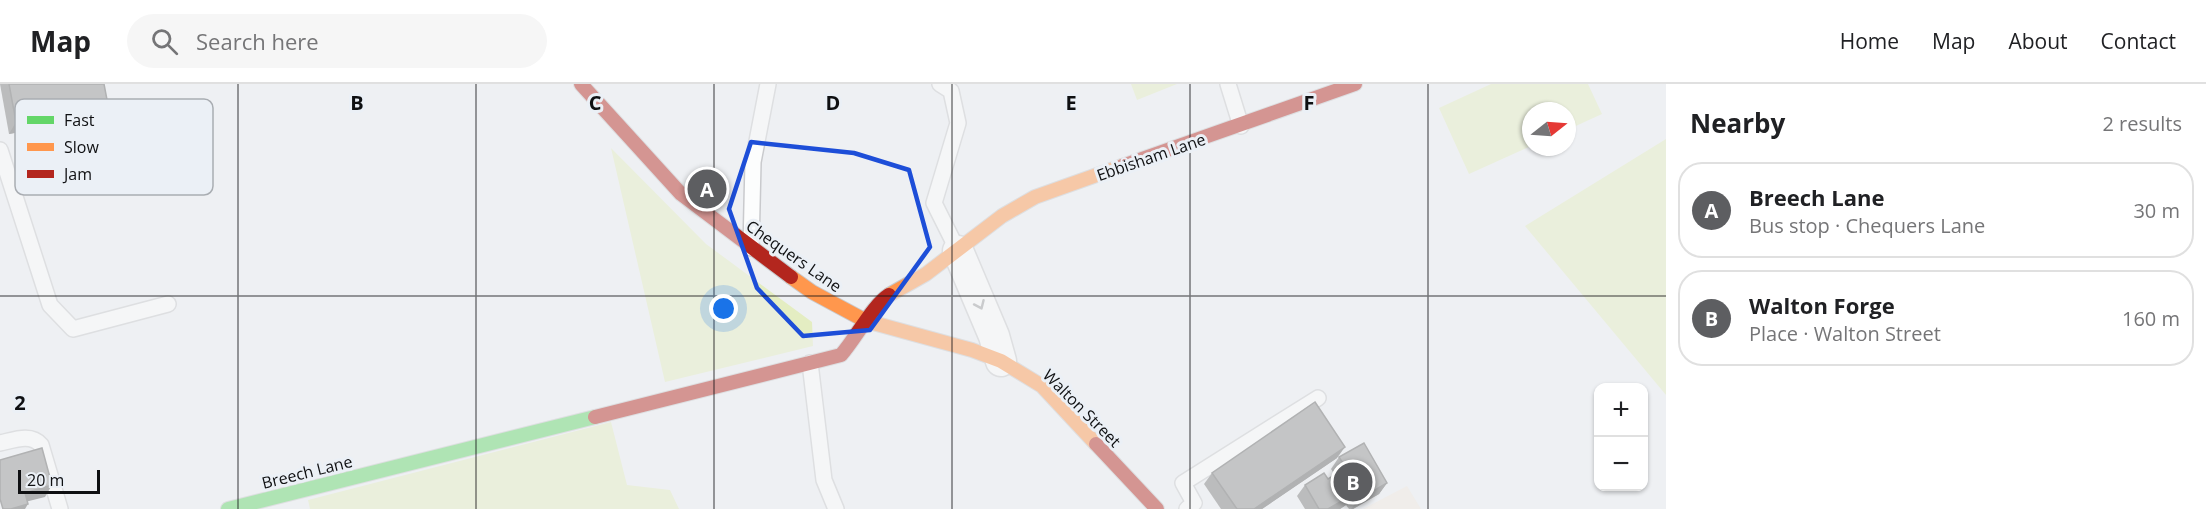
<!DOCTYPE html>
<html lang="en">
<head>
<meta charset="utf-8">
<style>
	body { margin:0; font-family:"Open Sans",sans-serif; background:#f6f6f6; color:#202124 }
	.controls { position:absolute; right:18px; bottom:18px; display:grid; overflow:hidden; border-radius:12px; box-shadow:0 2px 4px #0004 }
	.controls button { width:54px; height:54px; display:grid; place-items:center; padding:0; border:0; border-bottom:2px solid #e0e0e0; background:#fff; color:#202124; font:30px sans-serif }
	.compass { position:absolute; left:1522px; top:18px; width:54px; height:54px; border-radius:50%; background:#fff; box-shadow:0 2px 4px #0004; rotate:73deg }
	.scale { position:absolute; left:18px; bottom:15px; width:82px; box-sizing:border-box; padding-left:6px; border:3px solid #0f1012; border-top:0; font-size:16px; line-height:21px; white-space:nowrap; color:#0f1012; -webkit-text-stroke:4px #ebf0f6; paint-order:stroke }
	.you { position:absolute; left:724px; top:225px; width:21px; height:21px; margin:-15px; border:4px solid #fff; border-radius:50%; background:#1a73e8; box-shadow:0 0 0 9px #1a73e833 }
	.badge { display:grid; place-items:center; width:39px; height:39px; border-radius:50%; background:#5d5e61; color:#fff; font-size:20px; font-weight:700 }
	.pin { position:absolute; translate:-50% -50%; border:3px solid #fff; box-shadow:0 2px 6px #0006 }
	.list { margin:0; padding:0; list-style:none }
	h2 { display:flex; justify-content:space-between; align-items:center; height:78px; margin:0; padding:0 24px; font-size:26px }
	h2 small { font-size:20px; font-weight:400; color:#757577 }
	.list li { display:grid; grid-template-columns:39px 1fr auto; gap:18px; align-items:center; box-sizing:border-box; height:96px; margin:0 12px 12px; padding:0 12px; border:2px solid #e0e0e0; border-radius:24px }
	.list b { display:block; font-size:22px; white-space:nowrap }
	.list p { margin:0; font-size:20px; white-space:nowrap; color:#757577 }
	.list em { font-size:20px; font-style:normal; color:#757577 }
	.icon { flex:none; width:33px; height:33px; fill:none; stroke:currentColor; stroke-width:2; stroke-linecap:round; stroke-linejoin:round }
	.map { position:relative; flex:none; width:1666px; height:425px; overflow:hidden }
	header { display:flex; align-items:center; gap:36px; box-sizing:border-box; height:84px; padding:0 30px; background:#fff; border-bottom:2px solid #e0e0e0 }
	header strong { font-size:28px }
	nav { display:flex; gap:33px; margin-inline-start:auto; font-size:21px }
	.search { width:420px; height:54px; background:#f6f6f6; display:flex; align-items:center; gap:15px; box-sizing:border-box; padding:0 21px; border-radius:33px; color:#757577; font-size:22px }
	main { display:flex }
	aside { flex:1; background:#fff }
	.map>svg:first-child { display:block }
	.commercial { fill:#f1e8e0 }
	.green { fill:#e4edc2 }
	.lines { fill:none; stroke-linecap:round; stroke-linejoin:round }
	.lane-casing { stroke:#c9cacd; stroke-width:18 }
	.street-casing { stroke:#c9cacd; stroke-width:33 }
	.fast-casing { stroke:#c9cacd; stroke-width:16 }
	.slow-casing { stroke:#c9cacd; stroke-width:16 }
	.jam-casing { stroke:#c9cacd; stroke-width:16 }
	.lane { stroke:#fcfdfd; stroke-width:15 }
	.street { stroke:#fcfdfd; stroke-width:30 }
	.fast { stroke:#63d668; stroke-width:14 }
	.slow { stroke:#ff974d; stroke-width:14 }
	.jam { stroke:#b3261e; stroke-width:14 }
	.wall { fill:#7d7d7d }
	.shaded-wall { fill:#666 }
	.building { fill:#919191; stroke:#666; stroke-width:1.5 }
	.oneway { stroke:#9d9e9f }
	.marked { fill:none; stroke:#1d4ed8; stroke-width:4.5; stroke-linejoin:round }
	.grid { fill:none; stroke:#0f1012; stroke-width:1.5; stroke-opacity:0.55 }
	.labels { text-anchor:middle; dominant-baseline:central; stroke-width:6; stroke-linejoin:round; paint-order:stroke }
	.street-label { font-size:16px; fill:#0f1012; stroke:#ebf0f6 }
	.key { fill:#ebf0f6; stroke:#a9adb2; stroke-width:1.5 }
	.key-label { font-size:16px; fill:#0f1012 }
	.grid-label { font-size:20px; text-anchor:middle; font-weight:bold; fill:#0f1012; stroke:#ebf0f6; stroke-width:6; stroke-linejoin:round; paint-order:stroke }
</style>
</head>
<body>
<header>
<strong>Map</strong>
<div class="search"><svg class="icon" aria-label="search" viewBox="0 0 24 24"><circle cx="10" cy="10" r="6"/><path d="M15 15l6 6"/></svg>Search here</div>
<nav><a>Home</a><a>Map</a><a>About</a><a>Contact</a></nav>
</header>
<main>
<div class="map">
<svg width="1666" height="425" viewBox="0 0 1666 425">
	<rect width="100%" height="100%" fill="#eef0f3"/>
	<polygon class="commercial" points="1407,402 1421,425 1363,425"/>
	<g class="green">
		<polygon points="1131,0 1177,0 1137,16"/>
		<polygon points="1491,0 1588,0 1602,30 1567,46 1567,27 1531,27 1531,62 1469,90 1439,24"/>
		<polygon points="1666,55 1666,311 1525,142"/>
		<polygon points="611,64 706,160 812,238 813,262 665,298"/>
		<polygon points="611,338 627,401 670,406 679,425 310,425 308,416"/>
	</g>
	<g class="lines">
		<g class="lane-casing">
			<g id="lane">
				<polyline points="940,0 951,7 958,39 934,119 958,167"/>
				<polyline points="1228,0 1241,42"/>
				<polyline points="0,66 50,221 73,245 168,220"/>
				<polyline points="751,164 753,78 768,0"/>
				<polyline points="810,279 824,396 836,425"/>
				<path d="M0 359C14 356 31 349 41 361L60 425"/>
				<polyline points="1187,425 1194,419 1183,399 1318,314"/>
			</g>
		</g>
		<g class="street-casing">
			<polyline id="street" points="958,167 994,252 1001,277"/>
		</g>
		<g class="fast-casing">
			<polyline id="fast" points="228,425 595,333"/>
		</g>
		<g class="slow-casing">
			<g id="slow">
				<polyline points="791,193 812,208 866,237 972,266 1001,277 1042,302 1096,360"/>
				<polyline points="889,211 926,190 1002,132 1035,113 1122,82"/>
			</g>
		</g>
		<g class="jam-casing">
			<g id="jam">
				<polyline points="581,0 681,110 791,193"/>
				<polyline points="1122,82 1355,0"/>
				<path d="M595 333 841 271C856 254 873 221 889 211"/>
				<polyline points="1096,360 1157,425"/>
			</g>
		</g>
		<use href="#lane" class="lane"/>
		<use href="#street" class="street"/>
		<use href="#fast" class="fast"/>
		<use href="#slow" class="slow"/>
		<use href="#jam" class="jam"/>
	</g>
	<g class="wall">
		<polygon points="0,0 104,0 100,33 9,50"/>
		<polygon points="1339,373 1387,399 1379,410 1353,425 1349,425 1346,421 1340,425 1305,425 1297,412 1305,401 1328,395 1335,391 1331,385"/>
		<polygon points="1337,374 1262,425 1221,425 1204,400 1212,389"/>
	</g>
	<g class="shaded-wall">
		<polygon points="108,21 100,33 9,50 16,38"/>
		<polygon points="1345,363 1337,374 1262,425 1254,425"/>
		<polygon points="1387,399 1379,410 1353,425 1351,425 1358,416"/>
		<polygon points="52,401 45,413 17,420 25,409"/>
		<polygon points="1354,410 1346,421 1340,425 1328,425"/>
		<polygon points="28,420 25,425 11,425"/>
	</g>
	<g class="building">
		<polygon points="9,0 104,0 108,21 16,38"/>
		<polygon points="1315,318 1345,363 1254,425 1237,425 1212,389"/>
		<polygon points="1364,359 1387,399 1358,416 1354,410 1328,425 1319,425 1305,401 1324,389 1328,395 1346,384 1339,373"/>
		<polygon points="42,364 52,401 25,409 28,420 11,425 3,425 0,415 0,376"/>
	</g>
	<defs><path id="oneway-chevron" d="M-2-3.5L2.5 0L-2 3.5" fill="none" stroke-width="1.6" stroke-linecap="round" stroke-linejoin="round" transform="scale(1.5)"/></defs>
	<use class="oneway" href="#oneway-chevron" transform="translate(980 221) rotate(66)"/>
	<path d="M0 0H1666V425H0ZM751 58 854 69 909 86 930 163 870 246 803 252 757 204 729 125Z" fill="#eef0f3" fill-opacity=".55" fill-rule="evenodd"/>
	<path class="marked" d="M751 58 854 69 909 86 930 163 870 246 803 252 757 204 729 125Z"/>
	<path class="grid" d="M238 0V425M476 0V425M714 0V425M952 0V425M1190 0V425M1428 0V425M0 212H1666"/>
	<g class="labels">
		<g class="street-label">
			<text transform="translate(1151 73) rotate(-19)">Ebbisham Lane</text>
			<text transform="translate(794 172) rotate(35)">Chequers Lane</text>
			<text transform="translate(1082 324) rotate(45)">Walton Street</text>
			<text transform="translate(307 388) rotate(-14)">Breech Lane</text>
		</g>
	</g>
	<rect x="15" y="15" width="198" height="96" rx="9" class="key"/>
	<rect x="27" y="32" width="27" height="8" fill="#63d668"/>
	<rect x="27" y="59" width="27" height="8" fill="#ff974d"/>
	<rect x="27" y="86" width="27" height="8" fill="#b3261e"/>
	<g class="key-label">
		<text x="64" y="42">Fast</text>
		<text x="64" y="69">Slow</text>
		<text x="64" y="96">Jam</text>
	</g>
	<g class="grid-label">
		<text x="357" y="26">B</text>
		<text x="595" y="26">C</text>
		<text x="833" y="26">D</text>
		<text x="1071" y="26">E</text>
		<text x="1309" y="26">F</text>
		<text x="20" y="326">2</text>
	</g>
</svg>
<div class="controls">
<button>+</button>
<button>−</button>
</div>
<svg class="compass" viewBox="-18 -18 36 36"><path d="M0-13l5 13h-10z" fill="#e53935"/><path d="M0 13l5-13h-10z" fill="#757577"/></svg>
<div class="scale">20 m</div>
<div class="you"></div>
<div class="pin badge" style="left:707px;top:105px">A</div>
<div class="pin badge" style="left:1353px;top:398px">B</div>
</div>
<aside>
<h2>Nearby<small>2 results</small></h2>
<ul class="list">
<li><span class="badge">A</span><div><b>Breech Lane</b><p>Bus stop · Chequers Lane</p></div><em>30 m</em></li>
<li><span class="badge">B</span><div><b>Walton Forge</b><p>Place · Walton Street</p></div><em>160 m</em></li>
</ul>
</aside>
</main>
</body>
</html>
